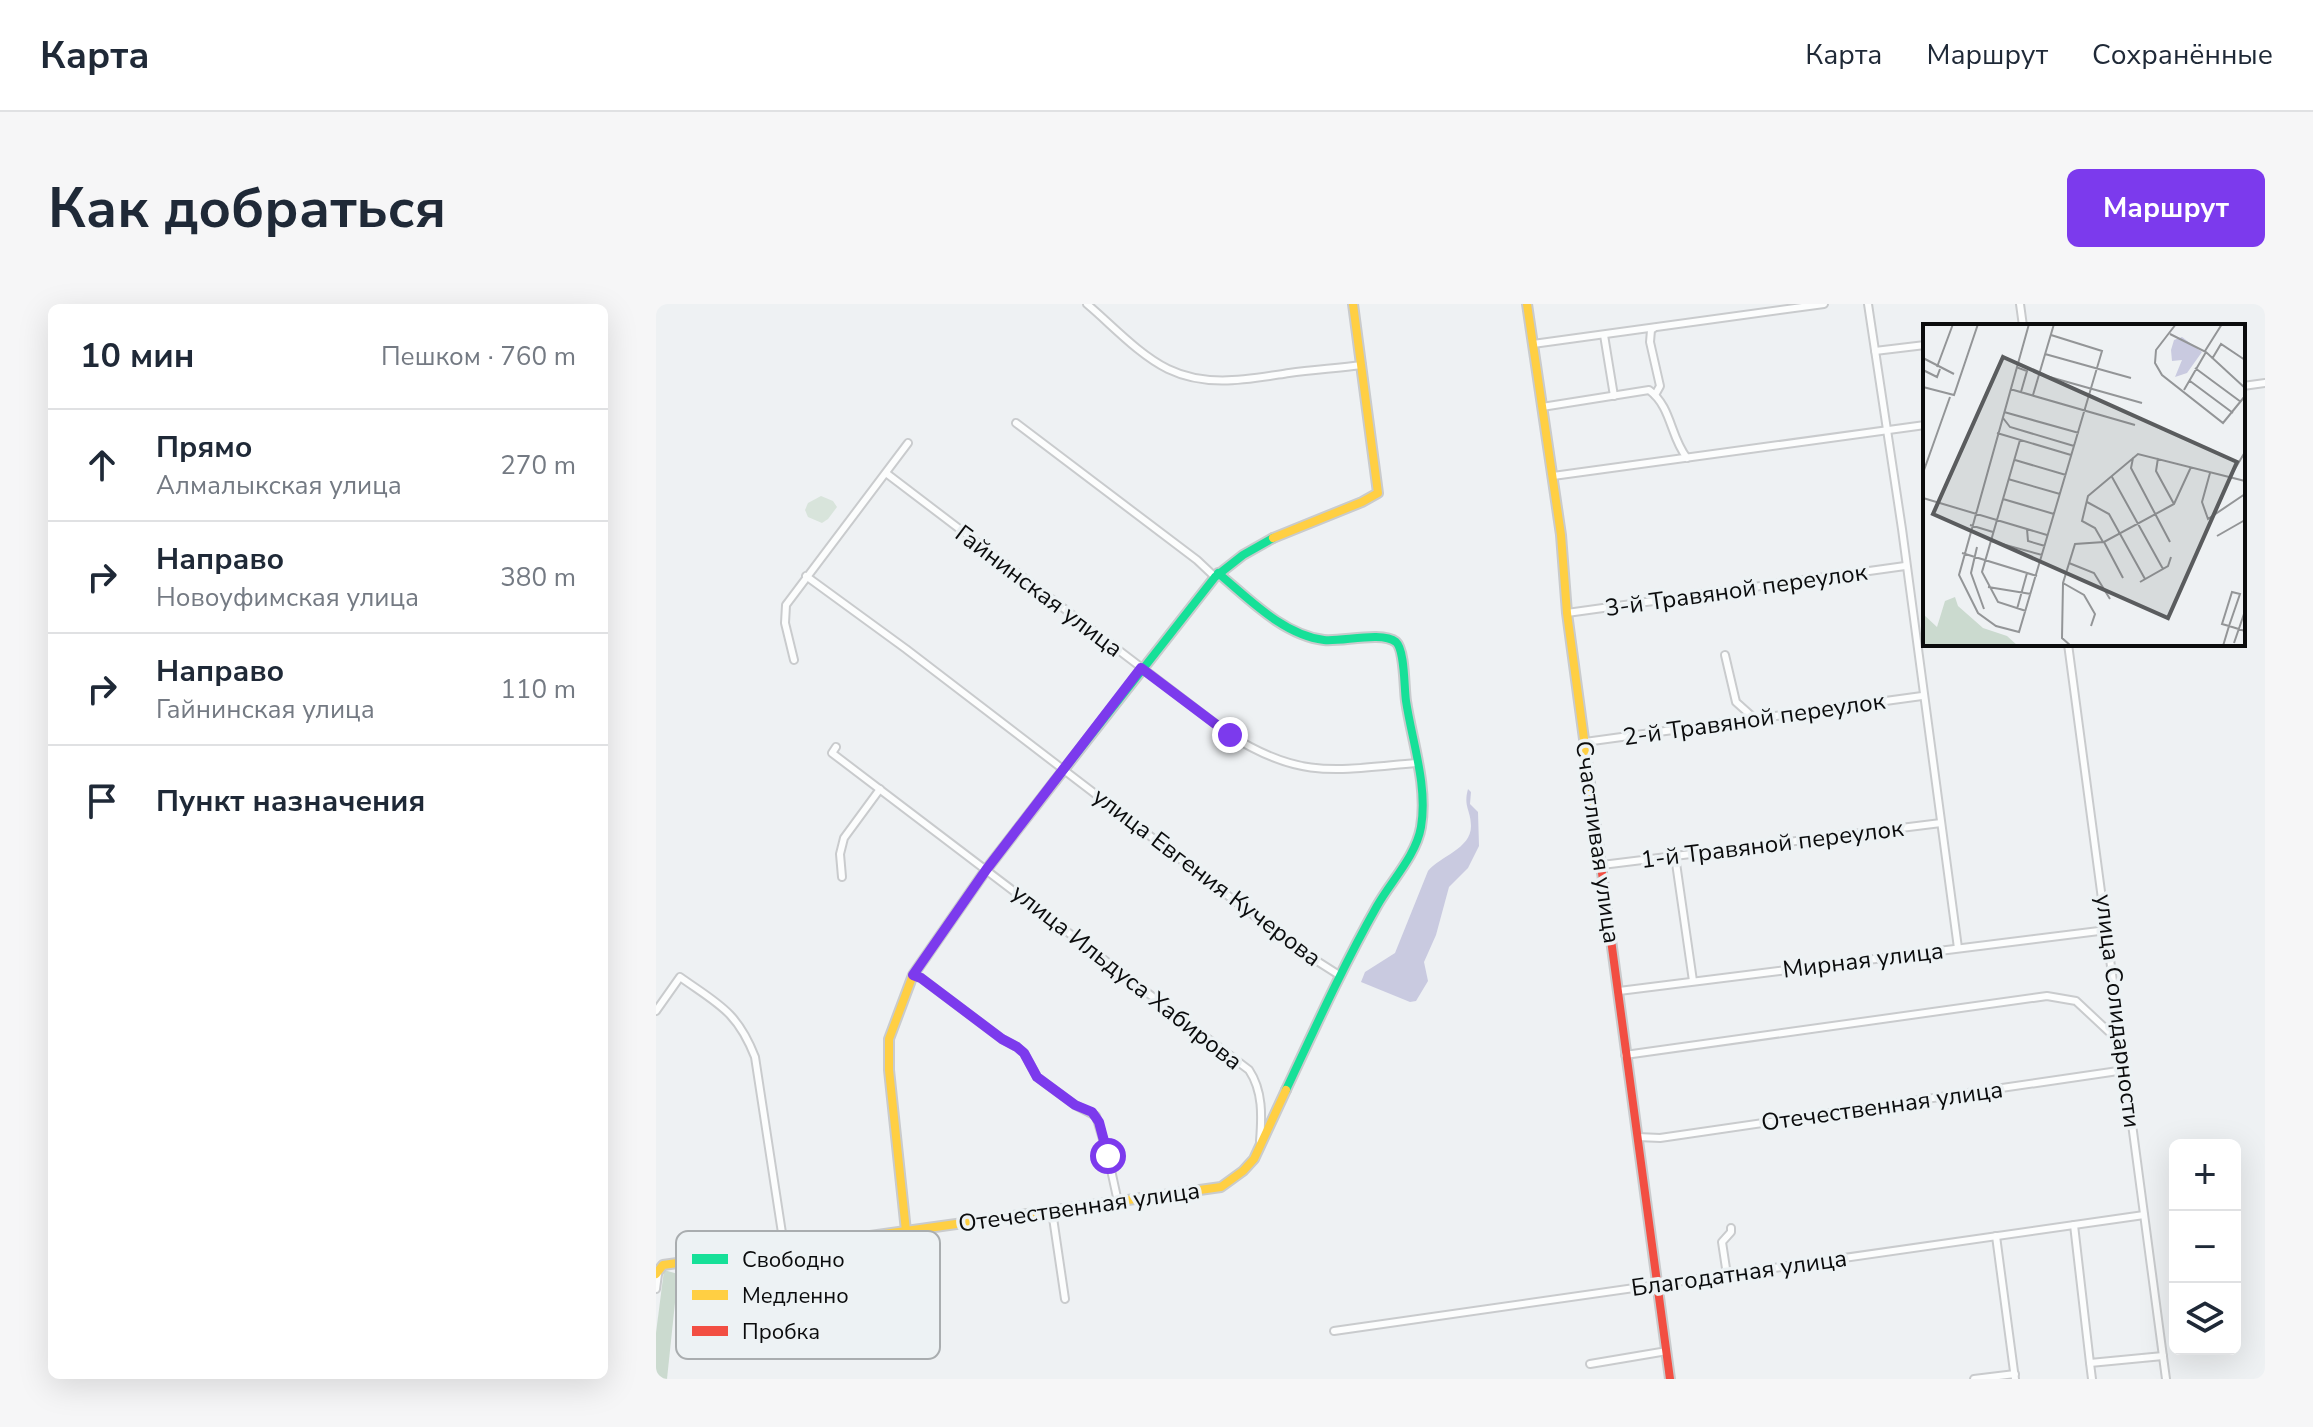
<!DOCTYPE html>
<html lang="ru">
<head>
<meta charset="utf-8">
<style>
	body { margin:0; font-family:"Nunito Sans",sans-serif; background:#f6f6f7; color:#1f2937 }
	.controls { position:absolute; right:24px; bottom:24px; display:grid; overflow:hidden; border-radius:12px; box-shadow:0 8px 32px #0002 }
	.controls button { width:72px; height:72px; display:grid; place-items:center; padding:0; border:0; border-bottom:2px solid #e0e1e3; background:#fff; color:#1f2937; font:40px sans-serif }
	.stop { position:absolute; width:24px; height:24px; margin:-18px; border:6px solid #7c3aed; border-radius:50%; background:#fff }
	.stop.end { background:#7c3aed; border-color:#fff; box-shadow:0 2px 8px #0008 }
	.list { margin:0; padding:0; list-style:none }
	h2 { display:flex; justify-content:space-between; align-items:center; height:104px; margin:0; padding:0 32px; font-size:34px }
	h2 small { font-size:26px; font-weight:400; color:#747a83 }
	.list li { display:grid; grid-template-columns:52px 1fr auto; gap:24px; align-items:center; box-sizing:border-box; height:112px; padding:0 32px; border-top:2px solid #e0e1e3 }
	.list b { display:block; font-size:30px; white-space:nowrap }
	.list p { margin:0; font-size:26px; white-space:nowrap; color:#747a83 }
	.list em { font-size:26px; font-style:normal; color:#747a83 }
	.icon { flex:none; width:44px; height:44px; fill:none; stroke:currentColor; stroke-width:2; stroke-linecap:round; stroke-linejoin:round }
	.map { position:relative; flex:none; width:1609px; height:1075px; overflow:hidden; border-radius:12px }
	header { display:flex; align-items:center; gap:48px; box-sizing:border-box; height:112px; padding:0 40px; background:#fff; border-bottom:2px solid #e0e1e3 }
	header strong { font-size:38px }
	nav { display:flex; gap:44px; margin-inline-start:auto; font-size:28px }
	.intro { display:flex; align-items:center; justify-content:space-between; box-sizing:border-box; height:192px; padding:0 48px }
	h1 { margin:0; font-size:56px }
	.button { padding:20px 36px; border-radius:12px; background:#7c3aed; color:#fff; font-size:28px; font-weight:700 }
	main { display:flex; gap:48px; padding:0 48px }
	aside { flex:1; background:#fff; border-radius:12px; box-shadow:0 8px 32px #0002 }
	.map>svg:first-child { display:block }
	.green { fill:#d8e4db }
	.forest { fill:#cbdacf }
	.water { fill:#c9cae0 }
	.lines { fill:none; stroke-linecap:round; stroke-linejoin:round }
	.street-casing { stroke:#c9cbcd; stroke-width:10 }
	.fast-casing { stroke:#c9cbcd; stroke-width:12 }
	.slow-casing { stroke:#c9cbcd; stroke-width:12 }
	.jam-casing { stroke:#c9cbcd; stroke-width:12 }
	.street { stroke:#fcfdfd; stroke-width:6 }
	.fast { stroke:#16e098; stroke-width:8 }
	.slow { stroke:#ffcf43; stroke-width:8 }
	.jam { stroke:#f24e42; stroke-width:8 }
	.route { stroke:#7c3aed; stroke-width:10 }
	.labels { text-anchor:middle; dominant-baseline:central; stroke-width:7; stroke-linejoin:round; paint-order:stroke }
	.street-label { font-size:24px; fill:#0b0c0d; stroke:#edf2f4 }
	.inset-road { fill:none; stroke:#939597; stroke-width:2 }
	.view { fill:#5a5c5e; fill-opacity:0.15; stroke:#5a5c5e; stroke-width:4 }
	.inset-edge { fill:none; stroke:#0b0c0d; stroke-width:4 }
	.key { fill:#edf2f4; stroke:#a9adaf; stroke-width:2 }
	.key-label { font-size:22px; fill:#0b0c0d }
</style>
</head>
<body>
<header>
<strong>Карта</strong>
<nav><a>Карта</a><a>Маршрут</a><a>Сохранённые</a></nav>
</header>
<div class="intro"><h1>Как добраться</h1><a class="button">Маршрут</a></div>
<main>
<aside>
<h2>10 мин<small>Пешком · 760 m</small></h2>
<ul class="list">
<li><svg class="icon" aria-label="ahead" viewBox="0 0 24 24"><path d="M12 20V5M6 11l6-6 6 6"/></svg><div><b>Прямо</b><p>Алмалыкская улица</p></div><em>270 m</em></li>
<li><svg class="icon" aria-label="right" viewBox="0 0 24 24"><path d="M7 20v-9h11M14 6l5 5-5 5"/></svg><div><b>Направо</b><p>Новоуфимская улица</p></div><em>380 m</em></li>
<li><svg class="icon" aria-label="right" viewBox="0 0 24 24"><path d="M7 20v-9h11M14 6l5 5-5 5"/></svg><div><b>Направо</b><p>Гайнинская улица</p></div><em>110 m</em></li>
<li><svg class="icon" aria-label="arrive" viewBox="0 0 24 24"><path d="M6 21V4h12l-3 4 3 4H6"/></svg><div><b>Пункт назначения</b></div></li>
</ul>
</aside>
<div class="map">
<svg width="1609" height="1075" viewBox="0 0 1609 1075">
	<rect width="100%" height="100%" fill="#eef1f3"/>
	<polygon class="green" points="165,192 177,197 181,203 172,215 166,219 152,213 149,206 152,199"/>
	<polygon class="forest" points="8,966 22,970 11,1075 0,1075 0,1029"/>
	<path class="water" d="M812 485 815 488 814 500 822 508 823 542 812 564 793 583 780 631 768 658 772 677 760 697 754 698 705 678 709 668 739 649 772 567C784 552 815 545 815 522 815 506 807 503 812 485Z"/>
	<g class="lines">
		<g class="street-casing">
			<g id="street">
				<path d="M431 0C456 21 482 50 512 65 551 84 593 75 633 69 657 66 681 64 706 61"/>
				<polyline points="1212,0 1246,225 1302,644"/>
				<polyline points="1364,0 1367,22"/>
				<polyline points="998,24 995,26 994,38 1004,82 999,91"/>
				<polyline points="948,31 958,92"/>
				<polyline points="877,40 1168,0"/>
				<polyline points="1219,47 1269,41"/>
				<polyline points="1587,82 1609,79"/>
				<path d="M886 103 993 86C1016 103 1014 133 1031 154"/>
				<polyline points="360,119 541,256 559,273"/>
				<path d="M230 169 574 431C645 476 681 466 760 459"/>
				<polyline points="897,172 1269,121"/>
				<polyline points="150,272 250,345 639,643 683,671"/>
				<polyline points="911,309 1249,262"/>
				<polyline points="1412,340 1510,1075"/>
				<polyline points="1069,351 1080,398 1099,415"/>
				<polyline points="138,356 129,319 130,301 252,139"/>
				<polyline points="929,438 1266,392"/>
				<path d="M180 443 176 449 593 766C607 787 606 812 604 837"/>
				<polyline points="1019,552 1037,677"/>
				<polyline points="946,561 1285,519"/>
				<polyline points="186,573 184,550 188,534 224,485"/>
				<polyline points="257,671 265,674 346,735 361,743 368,749 381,773 419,801 440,812 452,852 462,898"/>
				<polyline points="963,687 1451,626"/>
				<path d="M0 707 24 673C62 700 81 707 99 753L128 942"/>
				<polyline points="969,751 1391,692 1420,697 1465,739"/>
				<polyline points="982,833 1004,834 1469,766"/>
				<polyline points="396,907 409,995"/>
				<polyline points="1418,921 1434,1059 1507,1052"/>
				<polyline points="1340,932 1359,1075"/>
				<polyline points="1071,971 1066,938 1075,928 1075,924"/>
				<polyline points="0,985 2,970"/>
				<polyline points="678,1027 1488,911"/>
				<polyline points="1434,1059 1436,1075"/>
				<polyline points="934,1060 1011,1047"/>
				<polyline points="1318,1075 1359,1070"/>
			</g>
		</g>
		<g class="fast-casing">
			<g id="fast">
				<path d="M562 269C592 294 627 331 668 336 686 338 726 327 740 338 749 346 748 384 750 397 756 437 772 482 765 523 760 552 735 577 721 602 687 662 659 724 630 786"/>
				<polyline points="399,477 559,273 587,251 617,234"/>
			</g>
		</g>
		<g class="slow-casing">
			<g id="slow">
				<polyline points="871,0 905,231 911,309 940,524"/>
				<polyline points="617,234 706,198 722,189 697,0"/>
				<polyline points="250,927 233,766 233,735 257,671 330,566 399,477"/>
				<polyline points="0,970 7,961 565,883 587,867 598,855 630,786"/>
			</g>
		</g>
		<g class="jam-casing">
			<polyline id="jam" points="940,524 1014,1075"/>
		</g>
		<use href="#street" class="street"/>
		<use href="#fast" class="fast"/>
		<use href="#slow" class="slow"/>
		<use href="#jam" class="jam"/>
	</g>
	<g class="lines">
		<polyline class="route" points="452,852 443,818 436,808 419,801 381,773 368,749 361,743 346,735 265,674 257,671 330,566 485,364 574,431"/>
	</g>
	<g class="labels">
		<g class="street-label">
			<text transform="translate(1080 286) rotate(-8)">3-й Травяной переулок</text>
			<text transform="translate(383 287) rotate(37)">Гайнинская улица</text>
			<text transform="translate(1098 415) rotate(-8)">2-й Травяной переулок</text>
			<text transform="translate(942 538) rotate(82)">Счастливая улица</text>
			<text transform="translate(1116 540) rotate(-7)">1-й Травяной переулок</text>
			<text transform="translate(551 573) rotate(37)">улица Евгения Кучерова</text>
			<text transform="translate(1207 656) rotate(-7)">Мирная улица</text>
			<text transform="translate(471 673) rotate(38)">улица Ильдуса Хабирова</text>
			<text transform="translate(1462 707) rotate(83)">улица Солидарности</text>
			<text transform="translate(1226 802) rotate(-8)">Отечественная улица</text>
			<text transform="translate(423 903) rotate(-8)">Отечественная улица</text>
			<text transform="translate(1083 969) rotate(-8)">Благодатная улица</text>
		</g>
	</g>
	<g transform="translate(1267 20)">
		<rect width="322" height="322" fill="#eef1f3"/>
		<path d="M32 273 35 282 60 304 84 312 95 322H0V290L14 303 22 277Z" fill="#cbdacf"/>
		<path d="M259 13 279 28 264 49 252 53 259 36 249 37 248 26 251 16Z" fill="#c9cae0"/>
		<path class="inset-road" d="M106 0 36 251 55 289 73 302 96 308 179 27 128 11M253 0 233 26 232 39 239 51 300 99 322 72M247 10 283 28 322 64M282 27 299 0M122 30 208 54M0 34 31 50M289 35 298 20 322 36M14 43 30 0M93 43 104 47 98 68M272 44 318 78M0 46 14 53 17 45M116 50 219 79M267 57 310 89M0 63 31 71 55 0M87 65 212 101M261 66 283 28M110 71 131 0M81 88 156 109M80 94 87 103 151 122M74 109 148 131M97 116 59 248 75 278 103 287M210 134 208 144 247 218M235 134 233 147 251 180M92 136 143 151M0 149 27 73M287 149 279 178 285 195 322 170M189 153 240 245M307 153 322 128M85 155 137 170M0 174 124 211M80 175 131 190M164 178 186 190 222 255M47 201 70 208M104 205 105 217 122 222M294 212 322 196M68 217 119 231M180 218 172 204 159 197 165 172 215 130 322 157M181 218 200 254M54 223 48 249 61 285M39 229 114 252M146 239 171 249 187 275M217 258 245 242 248 233M140 259 161 271 172 290 168 302M65 263 108 270M94 285 104 249M311 319 322 287M148 322 139 314 140 259 152 220 181 218 251 180 268 143M300 322 306 302 317 270 309 268 299 300 306 302 322 307"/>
		<path class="view" d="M80 33 314 138 245 294 10 190Z"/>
		<rect width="322" height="322" class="inset-edge"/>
	</g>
	<rect x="20" y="927" width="264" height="128" rx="12" class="key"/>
	<rect x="36" y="950" width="36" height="10" fill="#16e098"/>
	<rect x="36" y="986" width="36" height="10" fill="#ffcf43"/>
	<rect x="36" y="1022" width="36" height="10" fill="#f24e42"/>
	<g class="key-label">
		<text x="86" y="963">Свободно</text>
		<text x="86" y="999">Медленно</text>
		<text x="86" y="1035">Пробка</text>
	</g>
</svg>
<div class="controls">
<button>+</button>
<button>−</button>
<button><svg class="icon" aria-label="layers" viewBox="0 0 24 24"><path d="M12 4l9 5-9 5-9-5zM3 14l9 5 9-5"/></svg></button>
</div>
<div class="stop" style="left:452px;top:852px"></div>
<div class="stop end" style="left:574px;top:431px"></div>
</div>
</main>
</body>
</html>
